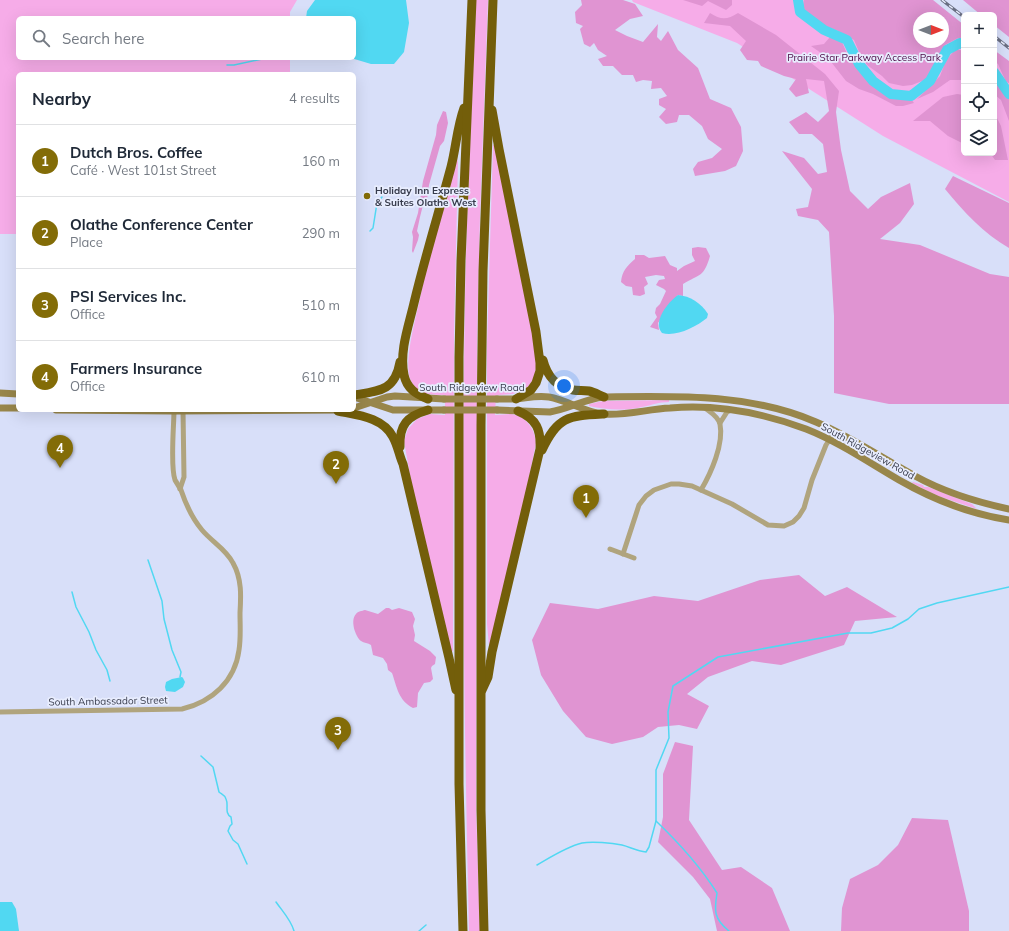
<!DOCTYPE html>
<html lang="en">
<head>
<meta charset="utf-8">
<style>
	body { margin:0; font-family:Mulish,sans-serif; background:#f6f6f7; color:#1f2937 }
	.controls { position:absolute; right:12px; top:12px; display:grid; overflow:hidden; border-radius:6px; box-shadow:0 4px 16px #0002 }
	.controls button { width:36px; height:36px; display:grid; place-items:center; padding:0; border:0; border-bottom:1px solid #e0e1e3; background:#fff; color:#1f2937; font:20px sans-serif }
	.compass { position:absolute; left:913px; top:12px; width:36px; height:36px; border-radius:50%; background:#fff; box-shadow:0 4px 16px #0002; rotate:90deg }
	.you { position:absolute; left:564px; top:386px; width:14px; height:14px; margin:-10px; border:3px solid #fff; border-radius:50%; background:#1a73e8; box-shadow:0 0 0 6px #1a73e833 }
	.badge { display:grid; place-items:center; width:26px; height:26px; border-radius:50%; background:#836c07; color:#fff; font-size:13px; font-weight:700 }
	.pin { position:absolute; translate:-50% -33px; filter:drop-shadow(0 1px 2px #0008) }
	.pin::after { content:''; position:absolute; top:21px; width:14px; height:12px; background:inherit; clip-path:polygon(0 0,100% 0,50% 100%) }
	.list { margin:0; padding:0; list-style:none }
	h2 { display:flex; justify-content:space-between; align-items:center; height:52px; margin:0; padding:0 16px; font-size:17px }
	h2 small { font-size:13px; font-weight:400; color:#747a83 }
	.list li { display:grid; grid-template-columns:26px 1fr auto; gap:12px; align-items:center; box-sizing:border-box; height:72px; padding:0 16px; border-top:1px solid #e0e1e3 }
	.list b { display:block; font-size:15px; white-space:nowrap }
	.list p { margin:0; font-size:13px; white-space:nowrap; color:#747a83 }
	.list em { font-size:13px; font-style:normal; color:#747a83 }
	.icon { flex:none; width:22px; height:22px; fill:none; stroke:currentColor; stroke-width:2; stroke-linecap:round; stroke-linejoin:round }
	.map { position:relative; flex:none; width:1009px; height:931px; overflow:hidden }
	.search { position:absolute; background:#fff; box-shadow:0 4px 16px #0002; left:16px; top:16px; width:340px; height:44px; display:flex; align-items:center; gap:10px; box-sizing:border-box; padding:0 14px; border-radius:6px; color:#747a83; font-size:15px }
	.panel { position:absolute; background:#fff; box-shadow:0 4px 16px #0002; left:16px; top:72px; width:340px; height:340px; border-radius:6px }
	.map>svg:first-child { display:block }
	.green { fill:#f6ace8; fill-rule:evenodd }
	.forest { fill:#e094d2; fill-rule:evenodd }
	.water { fill:#51d8f2 }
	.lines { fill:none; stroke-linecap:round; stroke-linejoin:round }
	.stream { stroke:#51d8f2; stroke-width:1.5 }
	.river { stroke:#51d8f2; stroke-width:10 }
	.minor { stroke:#b0a47e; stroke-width:5 }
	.secondary { stroke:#98864b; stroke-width:7 }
	.motorway { stroke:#735e0a; stroke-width:9 }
	.rail-casing { stroke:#6a6f83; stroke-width:3 }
	.rail { stroke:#e8edfe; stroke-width:1.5; stroke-dasharray:4.5; stroke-linecap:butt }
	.secondary-bridge { stroke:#98864b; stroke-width:7 }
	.poi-dot { fill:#836c07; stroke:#e8edfe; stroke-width:1.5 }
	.labels { text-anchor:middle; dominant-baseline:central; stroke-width:3.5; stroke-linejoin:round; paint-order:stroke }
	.park-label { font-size:10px; fill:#4c0845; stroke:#e8edfe }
	.poi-label { font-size:10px; font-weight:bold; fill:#373b4c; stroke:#e8edfe; text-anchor:start }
	.street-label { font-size:10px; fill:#373b4c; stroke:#e8edfe }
</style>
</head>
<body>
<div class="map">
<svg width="1009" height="931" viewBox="0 0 1009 931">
	<rect width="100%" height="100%" fill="#d8dff9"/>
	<g class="green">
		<polygon points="0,0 297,0 290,12 290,18 18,18 18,58 290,58 290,74 18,74 18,234 0,234"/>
		<path d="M476 0H488L480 215 477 344 476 808 480 931H469C464 721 461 510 465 299 467 199 472 100 476 0Z"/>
		<path d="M632 0H931L964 27V153H994V51L1009 63V202L883 136 737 43 633 2ZM919 18H943V42H919Z"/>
		<path d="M493 145H496C504 187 513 229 521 271 525 293 542 359 534 377 527 394 512 395 496 395L495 415C500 415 506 414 511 414 526 416 535 429 536 443L515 547 490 645 489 646 487 624V345Z"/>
		<path d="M457 158 458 162 454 336 453 651 451 652 414 498 404 441 408 429 417 419 430 414 445 415V395C432 395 418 395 411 381 403 365 415 321 419 303 424 279 429 255 435 231 441 207 450 182 457 158Z"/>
		<path d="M669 400V402C659 402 652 405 642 407 625 411 606 410 589 406V404L603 401Z"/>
		<polygon points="913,482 923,485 924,487 928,487 972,504 977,509 938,496 912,483"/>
	</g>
	<g class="forest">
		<polygon points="581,0 623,0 635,4 643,16 630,19 615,30 627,36 643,42 658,24 657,37 661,41 668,31 678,50 698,68 710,99 731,108 741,127 743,151 736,166 725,171 695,176 693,169 698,162 712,158 722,149 708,139 702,126 689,115 679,115 677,122 666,124 659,117 666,109 659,105 659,99 667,96 661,88 651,89 652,81 643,80 636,82 633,75 622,75 613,66 603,66 598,59 607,56 598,50 594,43 590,47 584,44 580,29 583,26 576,23 575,12 582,5"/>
		<polygon points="683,0 732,0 732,5 726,10 708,1 702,6"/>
		<path d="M804 0H933L964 25V40L958 38 945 45 927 79 912 85 903 86 889 83 882 76 867 65 860 54 854 40 838 31 825 26 812 19 802 10ZM919 18H943V42H919Z"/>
		<polygon points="963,0 1009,0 1009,37 994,25 994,15 981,15"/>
		<path d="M710 13C721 20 727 20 738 13L776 35 825 74 839 91 836 112 841 150 850 191 868 209 881 197 910 183 914 204 900 223 880 239 920 245 990 274 1009 277V404H889L834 393V316L829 232 818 220 798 216 796 209 808 207 812 189 782 151 804 158 818 174 827 172 823 144 812 134H799L789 122 806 112 818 122 829 111 824 81 806 79 809 93 796 97 789 89 796 79 784 76 761 66 758 61 747 60 740 50 746 41 730 26 704 23Z"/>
		<polygon points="830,37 841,40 850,60 880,90 897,98 911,99 914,103 903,106 896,106 873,94 859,89 846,81 828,58 811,46 824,44"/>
		<polygon points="956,49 964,51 964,80 950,80 933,92 917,99 940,76 946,60"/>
		<polygon points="994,50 1009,61 1009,83 1006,82 998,64 994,61"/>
		<polygon points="994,76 1000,83 1009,97 1009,121 1001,100 994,94"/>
		<polygon points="957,94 964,95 964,144 948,136 930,121 913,121 943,97"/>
		<polygon points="443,111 446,112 448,123 444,141 440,146 429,185 427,200 423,205 420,217 417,231 419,235 418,240 413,253 412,251 413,237 412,232 418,213 423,181 436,135 437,125"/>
		<polygon points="994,112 1001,126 1008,160 995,160 990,153 994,153"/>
		<path d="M953 176 1009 203V248C984 234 963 211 945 189Z"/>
		<path d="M698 247 706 248 710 256C704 277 700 274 683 284V296L678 295 658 323 659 330 650 327 657 317 655 313 656 308 660 304 666 291 664 289 656 285 659 280 665 279 664 276 656 275 645 277 648 284 644 287 645 294 640 296 633 295 632 287 626 286 621 282C622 271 627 266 635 259V255H644L649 258 665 256 670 265 677 268V271L684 266 695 261 692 255V248Z"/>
		<polygon points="799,575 825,596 847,587 897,617 855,621 844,645 781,665 752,661 708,677 687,694 709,706 697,729 679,725 658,727 643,737 612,744 586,737 563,711 541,675 532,640 550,603 598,609 654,596 698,601 760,580"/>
		<path d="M386 608H389L392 610 399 608 412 612 415 619 413 626 415 635 414 641 430 651 436 657 435 664 432 666 431 668 433 679 430 682 424 683 418 693 417 707 413 708C398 700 397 687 392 673L388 670 387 664 383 658 373 655 371 645C368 643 364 643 361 641 355 636 350 620 356 614 358 611 362 611 365 610L378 614Z"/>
		<polygon points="675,742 693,746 689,820 722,870 741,867 772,888 790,931 717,931 710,899 693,877 658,842 663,817 663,774"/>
		<polygon points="912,818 948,820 969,911 969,931 841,931 842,908 850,879 878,865 898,845"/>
	</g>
	<g class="water">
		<polygon points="315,0 406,0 409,23 404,52 394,64 371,64 351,58 354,58 354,18 306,18 307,11"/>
		<path d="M678 295C690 296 701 303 708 314L707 318C696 327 676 337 662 333 652 322 668 302 678 295Z"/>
		<polygon points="182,677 183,678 185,682 183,687 175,692 166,691 165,687 166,682 172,679"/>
		<polygon points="0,902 12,902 16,909 19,931 0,931"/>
	</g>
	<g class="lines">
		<g class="stream">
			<polyline points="227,65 234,65 267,58"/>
			<polyline points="370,231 373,228 377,203 382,197"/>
			<polyline points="148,560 162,601 164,619 172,650 181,672 180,677"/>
			<polyline points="72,592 76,607 89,632 96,650 107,670 110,681"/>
			<path d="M201 756 213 767 219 792C221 794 225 795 226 799 229 805 224 813 231 817L232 824 230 826 228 831 233 840 238 844 247 864"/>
			<path d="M656 821C679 843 700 866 717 893 714 911 714 919 729 931"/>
			<path d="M537 865C551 857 566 847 582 843 592 841 612 843 622 845 630 847 637 851 646 852L649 847 656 821V770L669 738 668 712 673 686 718 657 848 633H871L892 628 908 619 919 609 937 603 1009 587"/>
			<path d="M276 902C283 912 291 920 294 931"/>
			<polyline points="419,931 426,925"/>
		</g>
		<g class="river">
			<polyline points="798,0 800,12 824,30 847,40 859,64 873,81 891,94 911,96 930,81 947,50 960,43 964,45"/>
			<polyline points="994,72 1009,94"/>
		</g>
		<g class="minor">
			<polyline points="720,423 727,412 731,410"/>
			<polyline points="180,489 184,477 183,410"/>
			<path d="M701 490C711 473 724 444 720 424 718 416 710 412 705 408"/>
			<polyline points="610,549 634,558"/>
			<polyline points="623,554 639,505 646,496 654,490 671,484 679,484 692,486 732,504 768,525 784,526 793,522 799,516 804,508 812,480 826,445 835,431"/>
			<path d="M0 712 182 709C212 702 235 681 239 650 241 638 240 625 240 613 241 596 242 579 233 563 226 549 212 542 202 530 192 518 186 505 181 490 179 487 177 483 175 480 170 466 174 426 174 410"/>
		</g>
		<g class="secondary">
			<polyline points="0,393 18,394"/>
			<polyline points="354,397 393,410 444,410"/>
			<path d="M497 399C503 399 510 399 516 399 527 398 537 395 549 397 567 400 584 412 603 414 625 416 648 409 670 408 715 404 763 413 806 429 839 442 868 462 899 480 932 499 970 514 1009 520"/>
			<polyline points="0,408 18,408"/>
			<polyline points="354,408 387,397 395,396 444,399"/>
			<polyline points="56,410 174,411 342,410"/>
			<path d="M497 410 550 412C569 409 584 399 604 397 676 396 749 393 816 422 851 437 882 458 915 476 944 492 976 502 1009 509"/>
		</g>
		<g class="motorway">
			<polyline points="492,110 499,149 536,332 540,363 540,371 536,383 531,390 516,399"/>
			<path d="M543 360C547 376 556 387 573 390 578 391 584 390 589 391 594 392 599 395 604 397"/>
			<path d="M354 395C379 391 395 391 400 362"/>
			<path d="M428 399C416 394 407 389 404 375 399 351 409 325 414 303 425 257 439 212 451 167 456 148 457 127 464 108"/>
			<path d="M338 411C357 415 383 417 393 437 398 446 399 455 403 464L449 658 456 690"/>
			<path d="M400 447C399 425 407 416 428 410"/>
			<path d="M542 450C558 416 568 416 604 414"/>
			<path d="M482 690 488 677 492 652 540 449C541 430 537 419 518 411"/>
			<polyline points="463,931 459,784 459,357 461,261 472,0"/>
			<polyline points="484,931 481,810 481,425 483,271 493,0"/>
		</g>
		<g class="rail-casing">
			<g id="rail">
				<polyline points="942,0 964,17"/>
				<polyline points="994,36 1009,48"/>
			</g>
		</g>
		<use href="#rail" class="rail"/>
		<g class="secondary-bridge">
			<polyline points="444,399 497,399"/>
			<polyline points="444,410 497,410"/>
		</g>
	</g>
	<circle class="poi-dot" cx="367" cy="196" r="4"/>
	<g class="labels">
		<g class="park-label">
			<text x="864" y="57">Prairie Star Parkway Access Park</text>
		</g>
		<g class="poi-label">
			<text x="375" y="190">Holiday Inn Express<tspan x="375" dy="12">&amp; Suites Olathe West</tspan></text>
		</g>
		<g class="street-label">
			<text x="472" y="387">South Ridgeview Road</text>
			<text transform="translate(868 451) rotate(29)">South Ridgeview Road</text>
			<text transform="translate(108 701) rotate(-1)">South Ambassador Street</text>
		</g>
	</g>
</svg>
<div class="controls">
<button>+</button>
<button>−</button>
<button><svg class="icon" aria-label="locate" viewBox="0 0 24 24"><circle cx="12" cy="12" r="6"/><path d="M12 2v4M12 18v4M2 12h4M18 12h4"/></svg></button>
<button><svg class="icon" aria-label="layers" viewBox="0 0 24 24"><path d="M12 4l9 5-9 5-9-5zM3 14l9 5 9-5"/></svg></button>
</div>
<svg class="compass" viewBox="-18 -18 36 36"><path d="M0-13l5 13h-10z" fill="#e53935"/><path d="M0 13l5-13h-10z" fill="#747a83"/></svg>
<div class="you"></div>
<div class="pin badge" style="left:586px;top:518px">1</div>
<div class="pin badge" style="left:336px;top:484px">2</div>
<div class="pin badge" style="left:338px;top:750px">3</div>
<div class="pin badge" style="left:60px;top:468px">4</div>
<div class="search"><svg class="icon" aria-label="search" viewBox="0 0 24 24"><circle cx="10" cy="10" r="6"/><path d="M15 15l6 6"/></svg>Search here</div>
<section class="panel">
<h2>Nearby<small>4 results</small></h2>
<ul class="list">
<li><span class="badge">1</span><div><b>Dutch Bros. Coffee</b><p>Café · West 101st Street</p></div><em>160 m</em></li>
<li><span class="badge">2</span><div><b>Olathe Conference Center</b><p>Place</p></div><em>290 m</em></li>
<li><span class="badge">3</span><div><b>PSI Services Inc.</b><p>Office</p></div><em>510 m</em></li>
<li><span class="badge">4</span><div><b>Farmers Insurance</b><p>Office</p></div><em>610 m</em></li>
</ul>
</section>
</div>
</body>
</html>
